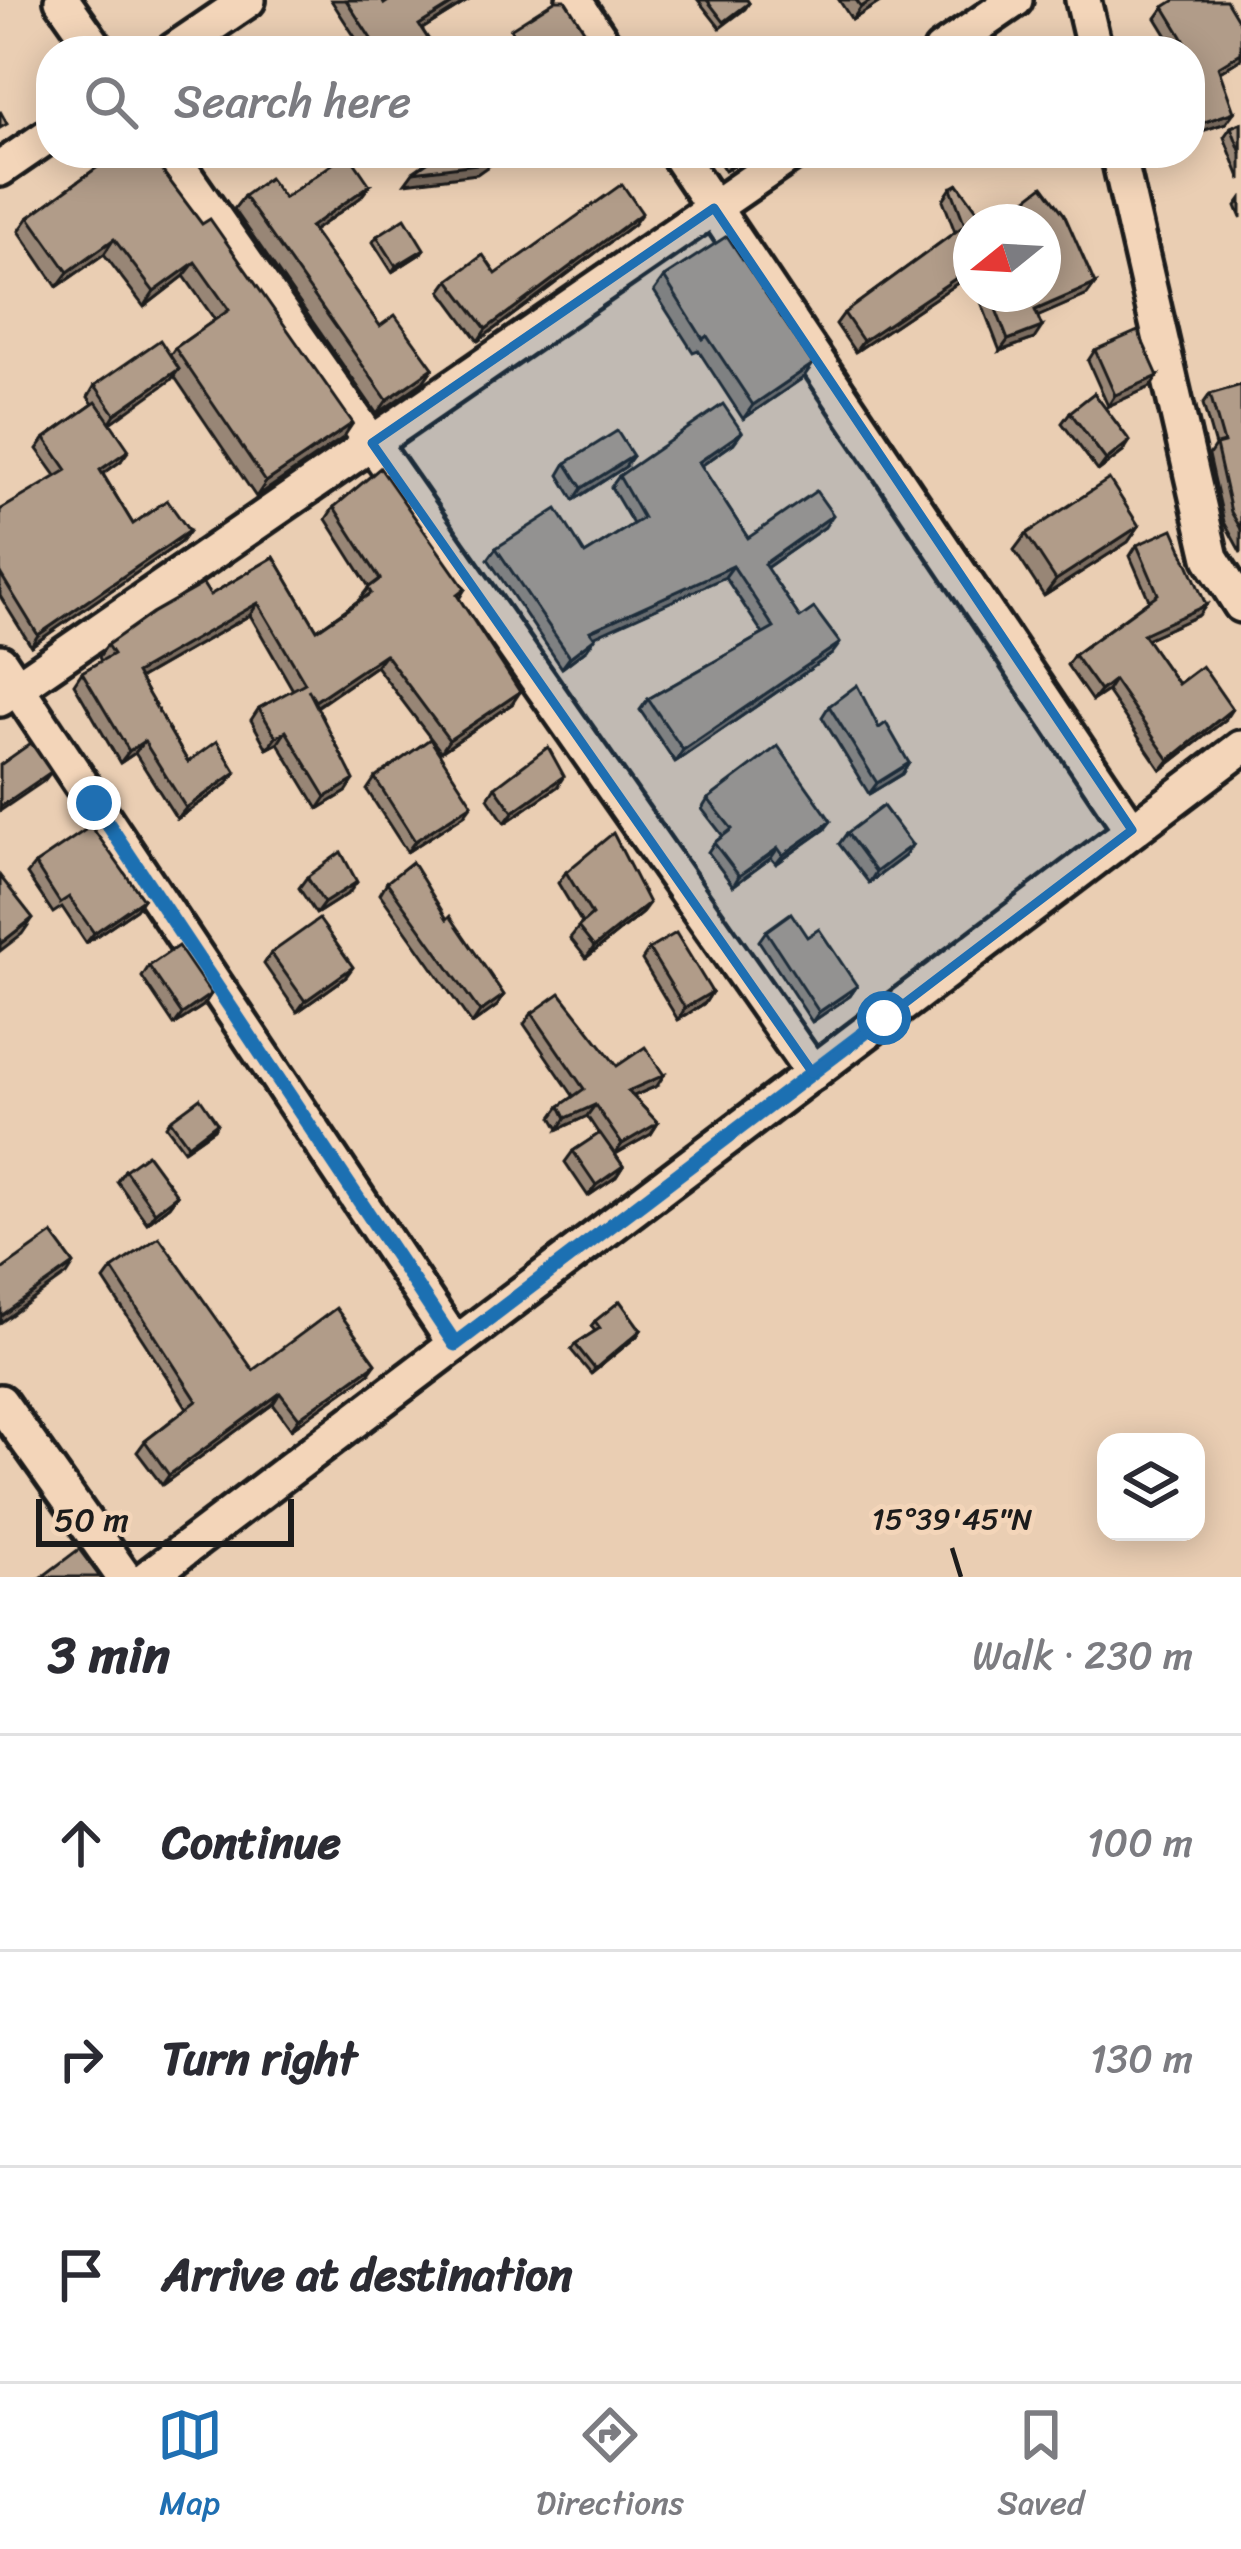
<!DOCTYPE html>
<html lang="en">
<head>
<meta charset="utf-8">
<style>
	body { margin:0; font-family:Sriracha,sans-serif; background:#f2f2f3; color:#2b2b33 }
	.controls { position:absolute; right:36px; bottom:36px; display:grid; overflow:hidden; border-radius:24px; box-shadow:0 6px 30px #0003 }
	.controls button { width:108px; height:108px; display:grid; place-items:center; padding:0; border:0; border-bottom:3px solid #e1e1e2; background:#fff; color:#2b2b33; font:60px sans-serif }
	.compass { position:absolute; left:953px; top:204px; width:108px; height:108px; border-radius:50%; background:#fff; box-shadow:0 6px 30px #0003; rotate:252deg }
	.scale { position:absolute; left:36px; bottom:30px; width:258px; box-sizing:border-box; padding-left:12px; border:6px solid #1c1c1c; border-top:0; font-size:33px; line-height:42px; white-space:nowrap; color:#1c1c1c; -webkit-text-stroke:9px #f3d5b9; paint-order:stroke }
	.stop { position:absolute; width:36px; height:36px; margin:-27px; border:9px solid #1f6fb2; border-radius:50%; background:#fff }
	.stop.end { background:#1f6fb2; border-color:#fff; box-shadow:0 3px 12px #0008 }
	.list { margin:0; padding:0; list-style:none }
	h2 { display:flex; justify-content:space-between; align-items:center; height:156px; margin:0; padding:0 48px; font-size:51px }
	h2 small { font-size:39px; font-weight:400; color:#7c7c81 }
	.list li { display:grid; grid-template-columns:78px 1fr auto; gap:36px; align-items:center; box-sizing:border-box; height:216px; padding:0 48px; border-top:3px solid #e1e1e2 }
	.list b { display:block; font-size:45px; white-space:nowrap }
	.list em { font-size:39px; font-style:normal; color:#7c7c81 }
	.icon { flex:none; width:66px; height:66px; fill:none; stroke:currentColor; stroke-width:2; stroke-linecap:round; stroke-linejoin:round }
	.map { position:relative; flex:none; width:1241px; height:1577px; overflow:hidden }
	.search { position:absolute; background:#fff; box-shadow:0 6px 30px #0003; left:36px; right:36px; top:36px; height:132px; display:flex; align-items:center; gap:30px; box-sizing:border-box; padding:0 42px; border-radius:48px; color:#7c7c81; font-size:45px }
	.sheet { height:804px; background:#fff }
	nav { display:flex; justify-content:space-around; align-items:center; box-sizing:border-box; height:168px; border-top:3px solid #e1e1e2; background:#fff; font-size:33px; color:#7c7c81 }
	nav a { display:grid; justify-items:center; gap:6px }
	nav .on { color:#1f6fb2 }
	.map>svg:first-child { display:block }
	.lines { fill:none; stroke-linecap:round; stroke-linejoin:round }
	.street-casing { stroke:#1c1c1c; stroke-width:42 }
	.street { stroke:#f3d5b9; stroke-width:33 }
	.wall { fill:#988676; stroke:#1c1c1c; stroke-width:3 }
	.shaded-wall { fill:#7c6d60; stroke:#1c1c1c; stroke-width:3 }
	.building { fill:#b19c89; stroke:#1c1c1c; stroke-width:3 }
	.route { stroke:#1f6fb2; stroke-width:15 }
	.marked { fill:#1f6fb2; fill-opacity:0.2; stroke:#1f6fb2; stroke-width:9; stroke-linejoin:round }
	.ticks { fill:none; stroke:#1c1c1c; stroke-width:4.5 }
	.ticks-label { font-size:30px; text-anchor:middle; fill:#1c1c1c; stroke:#f3d5b9; stroke-width:10; stroke-linejoin:round; paint-order:stroke }
</style>
</head>
<body>
<div class="map">
<svg width="1241" height="1577" viewBox="0 0 1241 1577">
	<rect width="100%" height="100%" fill="#eaceb3"/>
	<filter id="ink" filterUnits="userSpaceOnUse"><feTurbulence type="fractalNoise" baseFrequency=".00833" numOctaves="2"/><feDisplacementMap in="SourceGraphic" scale="24" xChannelSelector="R" yChannelSelector="G"/><feConvolveMatrix kernelMatrix="1 2 1 2 8 2 1 2 1" color-interpolation-filters="sRGB"/></filter>
	<g filter="url(#ink)">
		<g class="lines">
			<g class="street-casing">
				<g id="street">
					<polyline points="62,0 98,51"/>
					<polyline points="574,0 608,51"/>
					<polyline points="1083,0 1095,51"/>
					<polyline points="173,51 248,0"/>
					<polyline points="941,51 1015,0"/>
					<polyline points="169,153 813,1073"/>
					<polyline points="677,153 1132,830"/>
					<polyline points="1118,153 1211,558 1241,605"/>
					<polyline points="0,169 51,134"/>
					<polyline points="0,662 455,1344"/>
					<polyline points="0,699 793,153"/>
					<polyline points="0,1402 124,1577"/>
					<polyline points="148,1577 1241,748"/>
				</g>
			</g>
			<use href="#street" class="street"/>
		</g>
		<g class="wall">
			<polygon points="331,0 382,0 384,4 390,0 469,0 422,29 436,51 364,51"/>
			<polygon points="698,0 747,0 749,3 745,9 720,28"/>
			<polygon points="839,0 883,0 852,20"/>
			<polygon points="1164,7 1241,25 1241,59 1220,72 1226,123 1190,135 1190,51 1175,49 1156,18"/>
			<polygon points="1241,123 1241,180 1224,137 1231,127"/>
			<polygon points="117,153 343,438 256,497 174,376 110,423 121,461 103,474 133,524 189,531 181,542 31,646 0,596 0,510 57,477 37,449 45,438 93,404 88,397 95,385 170,355 175,348 215,320 184,276 144,307 104,254 57,287 19,231 29,217"/>
			<polygon points="714,153 753,153 725,171"/>
			<polygon points="370,185 360,198 313,231 380,326 433,368 423,382 377,414 234,209 244,196 284,198"/>
			<polygon points="951,188 971,222 971,274 855,352 836,324 844,313 955,232 943,200"/>
			<polygon points="1241,199 1241,218 1236,206"/>
			<polygon points="634,224 478,341 441,291 449,280 496,274"/>
			<polygon points="377,236 420,254 392,272 373,242"/>
			<polygon points="664,277 803,378 743,419 698,350 693,352 654,291"/>
			<polygon points="1095,284 1087,295 1038,316 1034,339 1000,351 978,294 1043,294"/>
			<polygon points="1095,350 1158,376 1150,387 1108,406 1088,361"/>
			<polygon points="1241,385 1241,553 1224,522 1209,455 1215,446 1203,404 1210,394"/>
			<polygon points="1070,412 1123,452 1098,471 1062,423"/>
			<polygon points="734,443 701,466 748,538 825,527 766,568 800,618 832,654 675,762 640,710 648,699 763,634 725,577 594,636 587,649 562,668 488,559 496,548 585,554 633,524 611,487 619,476"/>
			<polygon points="566,463 625,467 574,500 559,475"/>
			<polygon points="334,507 465,589 459,599 512,704 441,752 376,666 317,707 346,792 318,809 278,743 267,749 251,720 259,708 293,690 250,615 139,679 188,762 227,784 177,819 135,753 120,763 74,684 82,672 101,661 99,657 107,645 210,595 274,557 317,630 359,600 369,587 326,519"/>
			<polygon points="1139,526 1128,542 1044,596 1014,550 1026,534"/>
			<polygon points="1137,545 1206,605 1199,615 1146,639 1178,684 1225,720 1161,770 1107,691 1092,701 1067,665 1074,655 1149,600 1130,556"/>
			<polygon points="829,706 879,728 909,763 902,774 869,794 822,717"/>
			<polygon points="375,778 464,815 407,852 367,790"/>
			<polygon points="495,787 557,787 505,823 488,798"/>
			<polygon points="708,799 824,830 776,864 771,858 733,886 708,852 714,843 723,836 702,809"/>
			<polygon points="847,833 912,845 905,856 869,883 839,844"/>
			<polygon points="35,864 143,899 136,909 86,943 62,907 53,913 27,874"/>
			<polygon points="566,872 641,914 586,958 570,938 582,923 558,883"/>
			<polygon points="307,877 349,893 316,914 299,888"/>
			<polygon points="387,882 497,1006 472,1024 380,894"/>
			<polygon points="766,931 807,937 857,986 850,996 812,1022 759,941"/>
			<polygon points="649,949 712,992 705,1003 678,1020 642,960"/>
			<polygon points="271,953 345,978 297,1012 264,964"/>
			<polygon points="149,966 211,994 203,1006 174,1025 142,977"/>
			<polygon points="532,1013 617,1066 657,1086 633,1096 658,1123 651,1134 615,1154 623,1166 616,1177 588,1196 565,1162 573,1151 599,1134 587,1116 559,1129 552,1117 560,1106 574,1097 524,1024"/>
			<polygon points="170,1120 217,1123 214,1129 184,1150 166,1126"/>
			<polygon points="125,1170 177,1195 169,1206 147,1223 117,1181"/>
			<polygon points="112,1269 253,1370 368,1374 291,1429 273,1404 162,1485 137,1452 145,1441 187,1408 104,1280"/>
			<polygon points="595,1321 641,1330 637,1336 591,1374 571,1350 575,1344 595,1331 591,1326"/>
		</g>
		<g class="shaded-wall">
			<polygon points="459,0 469,0 411,36 419,25"/>
			<polygon points="872,0 883,0 852,20 861,7"/>
			<polygon points="1241,53 1241,59 1210,78 1218,67"/>
			<polygon points="1234,112 1226,123 1190,135 1190,127"/>
			<polygon points="499,153 507,153 477,174 405,183 413,172"/>
			<polygon points="744,153 753,153 725,171 733,160"/>
			<polygon points="370,185 360,198 300,240 310,227"/>
			<polygon points="642,213 634,224 478,341 486,329"/>
			<polygon points="114,239 104,254 57,287 68,272"/>
			<polygon points="424,249 420,254 392,272 396,266"/>
			<polygon points="195,262 184,276 144,307 154,292"/>
			<polygon points="971,268 971,274 855,352 863,341"/>
			<polygon points="1095,284 1087,295 1028,321 1035,310"/>
			<polygon points="1042,327 1034,339 1000,351 1008,340"/>
			<polygon points="813,364 803,378 743,419 753,405"/>
			<polygon points="433,368 423,382 377,414 387,400"/>
			<polygon points="179,369 171,380 108,425 115,414"/>
			<polygon points="1158,376 1150,387 1108,406 1115,395"/>
			<polygon points="353,423 343,438 256,497 266,482"/>
			<polygon points="742,432 734,443 691,473 699,462"/>
			<polygon points="1130,441 1123,452 1098,471 1106,460"/>
			<polygon points="129,450 121,461 93,481 100,470"/>
			<polygon points="633,456 625,467 574,500 582,488"/>
			<polygon points="833,515 825,527 756,575 764,564"/>
			<polygon points="1139,526 1128,542 1044,596 1056,580"/>
			<polygon points="189,531 181,542 31,646 38,635"/>
			<polygon points="733,566 725,577 582,642 590,631"/>
			<polygon points="258,603 250,615 128,685 136,673"/>
			<polygon points="1206,605 1199,615 1135,644 1143,634"/>
			<polygon points="595,638 587,649 562,668 570,657"/>
			<polygon points="840,643 832,654 675,762 683,750"/>
			<polygon points="385,654 376,666 307,713 315,701"/>
			<polygon points="1114,680 1107,691 1092,701 1100,691"/>
			<polygon points="520,692 512,704 441,752 449,740"/>
			<polygon points="1232,709 1225,720 1161,770 1169,760"/>
			<polygon points="286,731 278,743 267,749 276,737"/>
			<polygon points="144,741 135,753 120,763 129,751"/>
			<polygon points="909,763 902,774 869,794 877,783"/>
			<polygon points="51,772 44,781 0,811 0,807"/>
			<polygon points="236,772 227,784 177,819 186,808"/>
			<polygon points="564,776 557,787 505,823 513,812"/>
			<polygon points="354,780 346,792 318,809 326,797"/>
			<polygon points="472,804 464,815 407,852 415,841"/>
			<polygon points="831,821 824,830 776,864 783,855"/>
			<polygon points="912,845 905,856 869,883 876,872"/>
			<polygon points="778,848 771,858 733,886 739,876"/>
			<polygon points="357,882 349,893 316,914 324,903"/>
			<polygon points="143,899 136,909 86,943 94,933"/>
			<polygon points="649,903 641,914 586,958 594,947"/>
			<polygon points="33,918 22,934 0,951 0,944"/>
			<polygon points="353,967 345,978 297,1012 305,1001"/>
			<polygon points="857,986 850,996 812,1022 819,1012"/>
			<polygon points="712,992 705,1003 678,1020 685,1008"/>
			<polygon points="211,994 203,1006 174,1025 182,1014"/>
			<polygon points="504,995 497,1006 472,1024 480,1012"/>
			<polygon points="664,1075 657,1086 620,1102 628,1091"/>
			<polygon points="595,1105 587,1116 559,1129 566,1118"/>
			<polygon points="217,1123 214,1129 184,1150 188,1145"/>
			<polygon points="658,1123 651,1134 614,1155 622,1144"/>
			<polygon points="623,1166 616,1177 588,1196 596,1185"/>
			<polygon points="177,1195 169,1206 147,1223 155,1212"/>
			<polygon points="74,1264 67,1275 0,1323 1,1316"/>
			<polygon points="641,1330 637,1336 591,1374 595,1369"/>
			<polygon points="376,1363 368,1374 291,1429 299,1418"/>
			<polygon points="280,1393 273,1404 162,1485 169,1475"/>
		</g>
		<g class="building">
			<polygon points="346,0 382,0 384,4 390,0 459,0 419,25 436,51 379,51"/>
			<polygon points="556,0 565,0 593,44 581,51 483,51 514,34 510,29"/>
			<polygon points="707,0 747,0 749,3 724,22"/>
			<polygon points="856,0 872,0 861,7"/>
			<polygon points="1175,0 1226,0 1241,25 1241,53 1218,67 1234,112 1190,127 1190,51 1170,51 1187,45 1164,7"/>
			<polygon points="233,39 240,51 214,51"/>
			<polygon points="0,111 7,124 0,128"/>
			<polygon points="1241,123 1241,153 1231,127"/>
			<polygon points="117,153 149,153 202,224 210,219 353,423 266,482 175,348 229,310 195,262 154,292 114,239 68,272 29,217"/>
			<polygon points="348,153 370,185 310,227 380,326 395,315 433,368 387,400 244,196 269,178 284,198"/>
			<polygon points="440,153 499,153 485,163 413,172"/>
			<polygon points="729,153 744,153 733,160"/>
			<polygon points="622,184 642,213 486,329 449,280 483,255 496,274"/>
			<polygon points="958,184 986,222 971,222 971,268 863,341 844,313 965,225 951,188"/>
			<polygon points="1043,186 1064,214 1095,284 1035,310 1042,327 1008,340 990,294 1043,294 1043,222 996,222"/>
			<polygon points="405,218 424,249 396,266 377,236"/>
			<polygon points="727,236 813,364 753,405 707,336 703,339 664,277"/>
			<polygon points="1138,331 1158,376 1115,395 1095,350"/>
			<polygon points="160,340 179,369 115,414 95,385"/>
			<polygon points="1241,385 1241,529 1231,512 1216,445 1224,443 1210,394"/>
			<polygon points="1094,393 1130,441 1106,460 1070,412"/>
			<polygon points="96,402 129,450 100,470 133,524 167,500 189,531 38,635 0,573 0,510 67,470 45,438"/>
			<polygon points="723,404 742,432 699,462 748,538 816,491 833,515 764,564 800,618 814,608 840,643 683,750 648,699 774,628 733,566 590,631 595,638 570,657 496,548 557,509 585,554 643,518 619,476"/>
			<polygon points="617,431 633,456 582,488 566,463"/>
			<polygon points="380,468 465,589 457,595 520,692 449,740 385,654 315,701 308,689 354,780 326,797 286,731 276,737 259,708 305,683 258,603 136,673 188,762 217,741 236,772 186,808 144,741 129,751 82,672 113,654 107,645 152,613 203,584 210,595 274,557 317,630 371,593 368,588 380,579 334,507"/>
			<polygon points="1109,479 1139,526 1056,580 1026,534"/>
			<polygon points="1173,529 1206,605 1143,634 1178,684 1202,666 1232,709 1169,760 1114,680 1100,691 1074,655 1158,594 1137,545"/>
			<polygon points="857,685 879,728 886,723 909,763 877,783 829,706"/>
			<polygon points="430,739 472,804 415,841 375,778"/>
			<polygon points="31,743 51,772 0,807 0,765"/>
			<polygon points="778,746 831,821 783,855 778,848 739,876 714,843 732,829 708,799"/>
			<polygon points="548,747 564,776 513,812 495,787"/>
			<polygon points="883,806 912,845 876,872 847,833"/>
			<polygon points="91,826 143,899 94,933 69,897 60,903 35,864"/>
			<polygon points="613,833 649,903 594,947 578,927 592,915 566,872"/>
			<polygon points="341,852 357,882 324,903 307,877"/>
			<polygon points="412,862 447,919 450,916 504,995 480,1012 387,882"/>
			<polygon points="0,876 33,918 0,944"/>
			<polygon points="791,913 807,937 819,929 857,986 819,1012 766,931"/>
			<polygon points="319,919 353,967 305,1001 271,953"/>
			<polygon points="676,933 712,992 685,1008 649,949"/>
			<polygon points="178,946 211,994 182,1014 149,966"/>
			<polygon points="560,993 617,1066 645,1047 664,1075 628,1091 658,1123 622,1144 595,1105 566,1118 560,1106 584,1089 532,1013"/>
			<polygon points="200,1098 217,1123 188,1145 170,1120"/>
			<polygon points="600,1133 623,1166 596,1185 573,1151"/>
			<polygon points="147,1154 177,1195 155,1212 125,1170"/>
			<polygon points="52,1234 74,1264 1,1316 0,1271"/>
			<polygon points="159,1237 253,1370 336,1308 376,1363 299,1418 280,1393 169,1475 145,1441 197,1401 112,1269"/>
			<polygon points="620,1301 641,1330 595,1369 575,1344 600,1328 595,1321"/>
			<polygon points="79,1549 100,1577 42,1577"/>
		</g>
	</g>
	<g class="lines" filter="url(#ink)">
		<polyline class="route" points="94,803 455,1344 884,1018"/>
	</g>
	<path class="marked" d="M714 208 1132 830 813 1073 372 443Z"/>
	<path class="ticks" d="M952 1548 961 1577"/>
	<g class="ticks-label">
		<text x="952" y="1529">15°39'45"N</text>
	</g>
</svg>
<div class="controls">
<button><svg class="icon" aria-label="layers" viewBox="0 0 24 24"><path d="M12 4l9 5-9 5-9-5zM3 14l9 5 9-5"/></svg></button>
</div>
<svg class="compass" viewBox="-18 -18 36 36"><path d="M0-13l5 13h-10z" fill="#e53935"/><path d="M0 13l5-13h-10z" fill="#7c7c81"/></svg>
<div class="scale">50 m</div>
<div class="stop" style="left:884px;top:1018px"></div>
<div class="stop end" style="left:94px;top:803px"></div>
<div class="search"><svg class="icon" aria-label="search" viewBox="0 0 24 24"><circle cx="10" cy="10" r="6"/><path d="M15 15l6 6"/></svg>Search here</div>
</div>
<section class="sheet">
<h2>3 min<small>Walk · 230 m</small></h2>
<ul class="list">
<li><svg class="icon" aria-label="ahead" viewBox="0 0 24 24"><path d="M12 20V5M6 11l6-6 6 6"/></svg><div><b>Continue</b></div><em>100 m</em></li>
<li><svg class="icon" aria-label="right" viewBox="0 0 24 24"><path d="M7 20v-9h11M14 6l5 5-5 5"/></svg><div><b>Turn right</b></div><em>130 m</em></li>
<li><svg class="icon" aria-label="arrive" viewBox="0 0 24 24"><path d="M6 21V4h12l-3 4 3 4H6"/></svg><div><b>Arrive at destination</b></div></li>
</ul>
</section>
<nav>
<a class="on"><svg class="icon" aria-label="map" viewBox="0 0 24 24"><path d="M3 6l6-2 6 2 6-2v14l-6 2-6-2-6 2zM9 4v14M15 6v14"/></svg>Map</a>
<a><svg class="icon" aria-label="directions" viewBox="0 0 24 24"><path d="M12 3l9 9-9 9-9-9zM9 14v-3h6M13 9l2 2-2 2"/></svg>Directions</a>
<a><svg class="icon" aria-label="saved" viewBox="0 0 24 24"><path d="M7 4h10v16l-5-4-5 4z"/></svg>Saved</a>
</nav>
</body>
</html>
